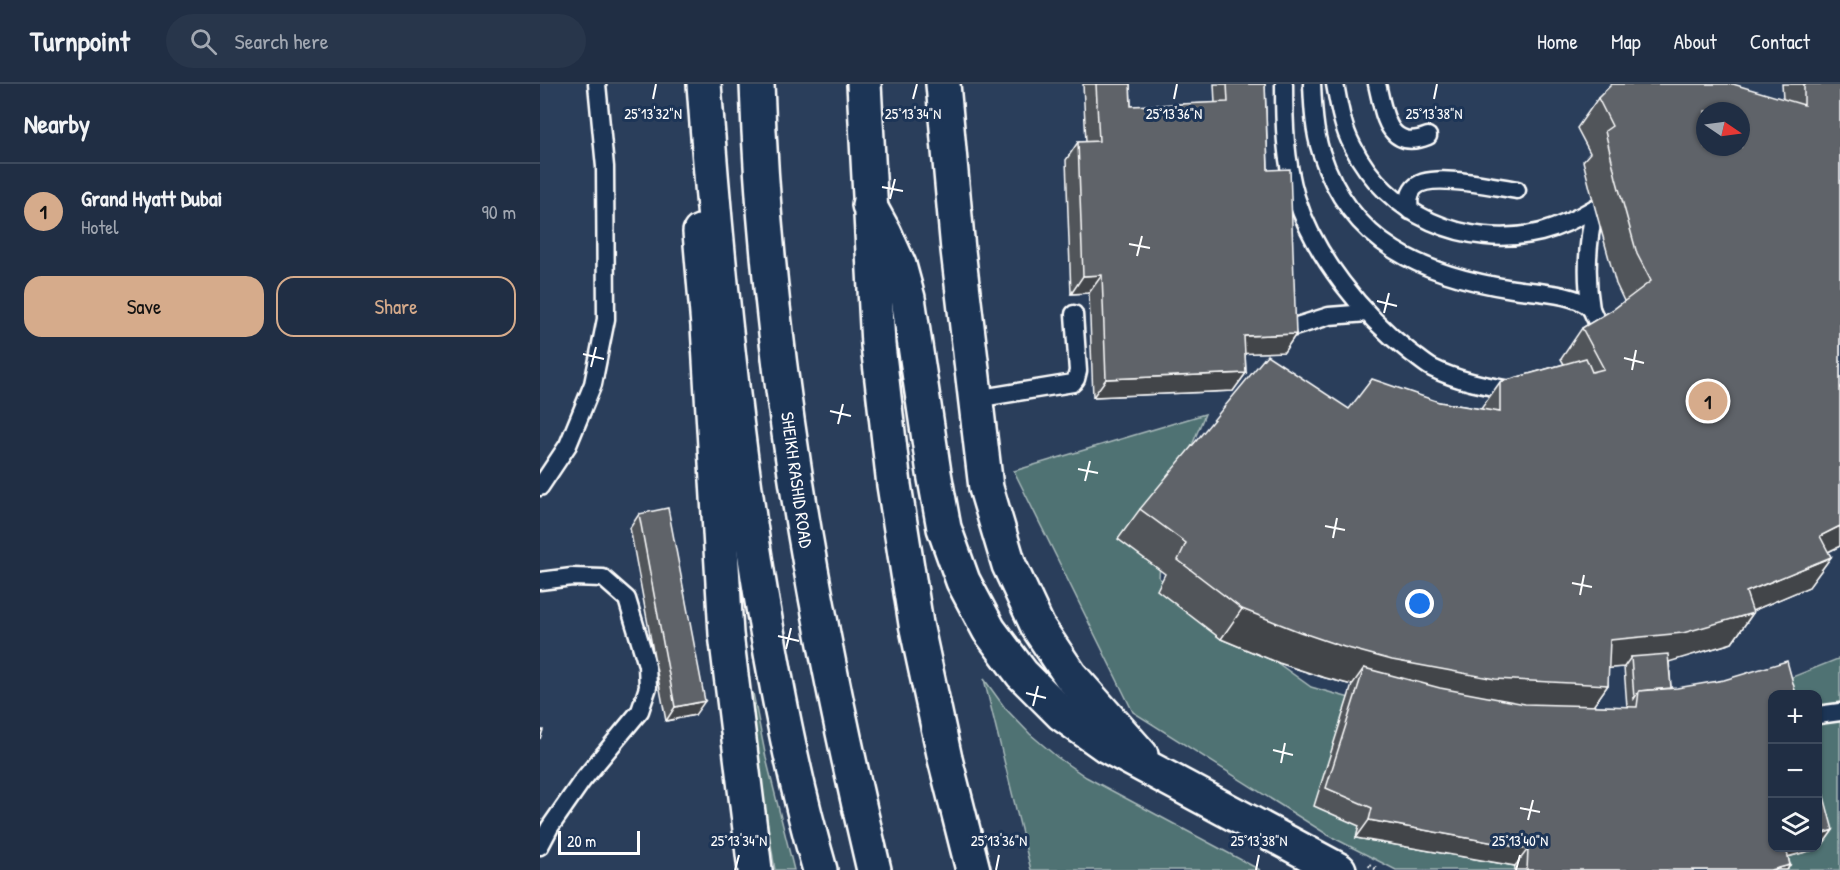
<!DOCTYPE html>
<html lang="en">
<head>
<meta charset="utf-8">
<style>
	body { margin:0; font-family:"Patrick Hand",sans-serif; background:#28364b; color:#f1f3f6 }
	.controls { position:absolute; right:18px; bottom:18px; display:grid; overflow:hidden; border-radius:12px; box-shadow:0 2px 4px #0004 }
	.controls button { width:54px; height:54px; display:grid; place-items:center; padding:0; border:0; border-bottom:2px solid #3d4a5d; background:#202e44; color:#f1f3f6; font:30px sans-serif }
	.compass { position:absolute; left:1156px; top:18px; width:54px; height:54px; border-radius:50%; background:#202e44; box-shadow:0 2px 4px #0004; rotate:103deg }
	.scale { position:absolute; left:18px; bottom:15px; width:82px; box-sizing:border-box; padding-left:6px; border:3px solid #fff; border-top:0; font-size:16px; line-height:21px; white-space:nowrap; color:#fff; -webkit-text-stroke:4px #1d3557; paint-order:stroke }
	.you { position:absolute; left:880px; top:520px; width:21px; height:21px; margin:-15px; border:4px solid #fff; border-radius:50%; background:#1a73e8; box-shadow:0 0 0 9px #1a73e833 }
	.badge { display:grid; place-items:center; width:39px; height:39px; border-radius:50%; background:#d6ab8b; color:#111; font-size:20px; font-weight:700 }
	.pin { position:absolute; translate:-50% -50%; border:3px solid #fff; box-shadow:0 2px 6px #0006 }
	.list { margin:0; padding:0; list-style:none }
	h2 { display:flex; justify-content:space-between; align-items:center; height:78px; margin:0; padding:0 24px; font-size:26px }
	h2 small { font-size:20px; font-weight:400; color:#a2a8b2 }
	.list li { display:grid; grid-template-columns:39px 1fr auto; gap:18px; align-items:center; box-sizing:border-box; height:96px; padding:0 24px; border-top:2px solid #3d4a5d }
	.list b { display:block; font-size:22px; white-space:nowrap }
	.list p { margin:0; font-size:20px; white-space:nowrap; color:#a2a8b2 }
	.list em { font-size:20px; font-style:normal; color:#a2a8b2 }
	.actions { display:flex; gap:12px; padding:18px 24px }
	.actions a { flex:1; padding:14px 0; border:2px solid #d6ab8b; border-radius:18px; text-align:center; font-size:21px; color:#d6ab8b }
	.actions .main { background:#d6ab8b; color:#111 }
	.icon { flex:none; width:33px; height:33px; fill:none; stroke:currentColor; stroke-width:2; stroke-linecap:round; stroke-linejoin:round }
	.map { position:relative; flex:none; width:1300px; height:786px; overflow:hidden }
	header { display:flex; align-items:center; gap:36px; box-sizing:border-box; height:84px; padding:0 30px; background:#202e44; border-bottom:2px solid #3d4a5d }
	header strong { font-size:28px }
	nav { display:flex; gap:33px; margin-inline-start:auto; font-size:21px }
	.search { width:420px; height:54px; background:#28364b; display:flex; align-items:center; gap:15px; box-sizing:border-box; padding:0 21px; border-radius:33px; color:#a2a8b2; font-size:22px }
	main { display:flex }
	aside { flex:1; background:#202e44 }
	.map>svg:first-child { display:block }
	.green { fill:#4f7273; stroke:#a7b8b9; stroke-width:1.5; fill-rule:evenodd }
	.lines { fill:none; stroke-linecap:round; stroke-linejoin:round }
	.lane-casing { stroke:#fff; stroke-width:21 }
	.secondary-casing { stroke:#fff; stroke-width:38 }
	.highway-casing { stroke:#fff; stroke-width:38 }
	.path { stroke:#fff; stroke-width:4; stroke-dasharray:1.5 4.5; stroke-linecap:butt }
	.lane { stroke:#1d3557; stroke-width:16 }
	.secondary { stroke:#1d3557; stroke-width:33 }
	.highway { stroke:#1d3557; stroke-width:33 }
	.wall { fill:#51555a; stroke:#fff; stroke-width:1.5; fill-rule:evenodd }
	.shaded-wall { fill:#42454a; stroke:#fff; stroke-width:1.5 }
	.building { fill:#5e6369; stroke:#fff; stroke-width:1.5; fill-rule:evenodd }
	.ticks { fill:none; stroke:#fff; stroke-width:2 }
	.labels { text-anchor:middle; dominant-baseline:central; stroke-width:6; stroke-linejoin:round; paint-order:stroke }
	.street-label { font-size:18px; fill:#fff; stroke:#1d3557 }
	.ticks-label { font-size:15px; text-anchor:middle; fill:#fff; stroke:#1d3557; stroke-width:6; stroke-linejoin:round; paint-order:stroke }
</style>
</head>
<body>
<header>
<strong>Turnpoint</strong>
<div class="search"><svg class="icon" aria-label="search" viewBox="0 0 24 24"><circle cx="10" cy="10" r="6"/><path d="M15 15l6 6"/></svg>Search here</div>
<nav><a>Home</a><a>Map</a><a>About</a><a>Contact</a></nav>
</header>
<main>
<aside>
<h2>Nearby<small></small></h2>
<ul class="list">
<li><span class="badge">1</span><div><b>Grand Hyatt Dubai</b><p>Hotel</p></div><em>90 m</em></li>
</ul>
<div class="actions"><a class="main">Save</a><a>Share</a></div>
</aside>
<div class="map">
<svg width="1300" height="786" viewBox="0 0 1300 786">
	<rect width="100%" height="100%" fill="#2a3e5b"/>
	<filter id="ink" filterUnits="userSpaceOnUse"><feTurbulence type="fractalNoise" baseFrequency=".0167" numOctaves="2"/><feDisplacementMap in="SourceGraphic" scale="12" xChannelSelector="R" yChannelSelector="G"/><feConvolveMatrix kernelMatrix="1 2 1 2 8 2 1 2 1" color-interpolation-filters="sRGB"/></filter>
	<g filter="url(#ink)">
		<g class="green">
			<path d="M665 330 623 431 619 494 771 603 961 657 1212 609 1300 574V786H856L788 751 593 628 474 387ZM1232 610H1278V764H1232Z"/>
			<polygon points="444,595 465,624 490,650 517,673 546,693 720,786 491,786"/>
			<polygon points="207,609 213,609 226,674 254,786 235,786"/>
		</g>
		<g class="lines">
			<g class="lane-casing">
				<g id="lane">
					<path d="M744 0C744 38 745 76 756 113 774 171 822 231 870 268 877 273 885 280 892 284 918 297 947 302 975 307"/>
					<path d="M772 0C773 22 774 47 781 68 811 161 883 191 973 205 992 208 1038 209 1051 225 1053 229 1055 234 1057 238"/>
					<path d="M795 0C799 21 802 42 812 61 846 131 926 166 1001 148 1020 143 1038 134 1055 124"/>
					<path d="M837 0C844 29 847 68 888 52"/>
					<path d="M870 127C869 119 868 111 874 104 888 87 956 103 977 106"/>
					<path d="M1051 225C1045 190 1047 159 1055 124"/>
					<polyline points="735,249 789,232 827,229"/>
					<polyline points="435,315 533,299 536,295 538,287 534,230"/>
					<polyline points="0,403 28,361 53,300 66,235 65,83 57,0"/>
					<polyline points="0,497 32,493 63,494 87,515 107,581 108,603 100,627 42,697 10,743 0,762"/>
					<polyline points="1278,631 1300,628"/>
				</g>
			</g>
			<g class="secondary-casing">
				<polyline id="secondary" points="160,148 168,242 186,550 215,786"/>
			</g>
			<g class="highway-casing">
				<g id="highway">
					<path d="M164 0C176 165 192 329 218 493 234 591 252 690 280 786"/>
					<path d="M217 0C226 265 273 529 334 786"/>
					<polyline points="324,0 338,261 354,401 376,540 405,675 433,786"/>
					<polyline points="403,0 418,166 446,404 469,481 498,543 530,591 601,671"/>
					<polyline points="329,121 345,150 359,181 368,214 394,389 404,444 423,497 449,546 482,590 522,630 567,662 799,786"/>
				</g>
			</g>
			<polyline class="path" points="829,781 839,786"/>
			<use href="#lane" class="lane"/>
			<use href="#secondary" class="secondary"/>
			<use href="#highway" class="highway"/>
		</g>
		<g class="wall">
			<polygon points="543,0 590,0 591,22 675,19 674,0 725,0 728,86 756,250 744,268 705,269 706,289 693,307 553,313 549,209 531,210 526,76 538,58 546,58"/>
			<path d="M1242 0H1300V462L1288 468 1291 473 1269 503 1212 527 1213 529 1192 559 1129 577 1131 604 1293 746 1280 764 1248 773 1250 781 1247 786H975V782L816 754 819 742 774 722 812 601 782 593 739 579 681 555 617 506 625 490 578 455 600 425 809 325 899 318 941 325 960 298 1024 280 1021 275 1042 244 1074 225 1084 217 1076 200 1055 124 1043 77 1050 69 1037 44 1058 14 1243 15ZM1084 583 1087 623 1053 622 1068 601V584Z"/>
			<polygon points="99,430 155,631 126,637 90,444"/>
		</g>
		<g class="shaded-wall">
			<polygon points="562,191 549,209 531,210 543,192"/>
			<polygon points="756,250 744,268 692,270 704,252"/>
			<polygon points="706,289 693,307 553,313 566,295"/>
			<polygon points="1300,442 1300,462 1259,482 1280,452"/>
			<polygon points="1291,473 1269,503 1193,535 1213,529 1192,559 1122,580 1091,573 1084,583 1048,586 1070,556 1206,508"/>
			<polygon points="702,525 1068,601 1047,631 934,625 824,584 812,601 782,593 739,579 681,555"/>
			<polygon points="165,617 155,631 126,637 135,623"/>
			<polygon points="829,736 988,765 975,782 816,754"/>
			<polygon points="1293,746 1280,764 1232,777 1242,764 1278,764 1278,751"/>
			<polygon points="1250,781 1247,786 1231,786"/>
		</g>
		<g class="building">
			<polygon points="556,0 590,0 591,22 688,18 687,0 725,0 728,86 750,85 756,250 704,252 706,289 566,295 562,191 543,192 538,58 559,57"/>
			<path d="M1072 0H1193L1264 21V0H1300V442L1280 452 1291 473 1206 508 1213 529 1143 549 1070 556 1068 601 955 595 852 576 804 563 760 548 702 525 638 476 646 459 600 425 727 271 809 325 832 295 899 318 960 328V298L1046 274 1052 288 1064 285 1042 244 1074 225 1111 197 1097 170 1076 94 1065 47 1072 42 1058 14ZM1165 27H1201V63H1165Z"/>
			<polygon points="128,424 165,617 135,623 99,430"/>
			<polygon points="1128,570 1131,604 1099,607 1094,615 1091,573"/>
			<polygon points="1247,577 1256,610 1233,610 1233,764 1246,764 1250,781 1231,786 987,786 988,765 829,736 832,724 786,704 824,584 900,604 985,620 1097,623 1099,607 1137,604 1184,596"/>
			<polygon points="0,646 3,646 0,655"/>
			<polygon points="1278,690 1293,746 1278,751"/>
		</g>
	</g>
	<path class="ticks" d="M113 15 116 0M373 15 377 0M634 15 637 0M894 15 897 0M342 103 363 107M350 115 355 95M589 160 610 164M597 172 602 152M837 217 857 222M844 229 849 209M43 270 64 275M1084 274 1104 279M51 283 56 263M1092 286 1096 266M290 327 311 332M298 340 303 320M538 385 558 389M545 397 550 377M785 442 805 446M793 454 797 434M1032 499 1052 503M1040 511 1044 491M238 552 259 557M246 565 251 544M486 609 506 614M493 622 498 602M733 666 753 671M741 679 745 659M980 724 1000 728M988 736 993 716M195 786 199 771M456 786 459 771M716 786 719 771M976 786 980 771"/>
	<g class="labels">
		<g class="street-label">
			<text transform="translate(257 396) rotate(82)">SHEIKH RASHID ROAD</text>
		</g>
	</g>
	<g class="ticks-label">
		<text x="113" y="35">25°13'32"N</text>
		<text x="373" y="35">25°13'34"N</text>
		<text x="634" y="35">25°13'36"N</text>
		<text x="894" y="35">25°13'38"N</text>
		<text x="199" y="762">25°13'34"N</text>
		<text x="459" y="762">25°13'36"N</text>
		<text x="719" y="762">25°13'38"N</text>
		<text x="980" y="762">25°13'40"N</text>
	</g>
</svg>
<div class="controls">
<button>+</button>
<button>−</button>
<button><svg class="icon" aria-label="layers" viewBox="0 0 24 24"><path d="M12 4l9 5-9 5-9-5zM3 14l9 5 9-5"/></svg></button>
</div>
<svg class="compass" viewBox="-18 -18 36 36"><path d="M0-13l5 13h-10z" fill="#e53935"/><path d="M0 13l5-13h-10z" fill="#a2a8b2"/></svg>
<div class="scale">20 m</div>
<div class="you"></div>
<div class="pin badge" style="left:1168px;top:317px">1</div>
</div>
</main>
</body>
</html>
